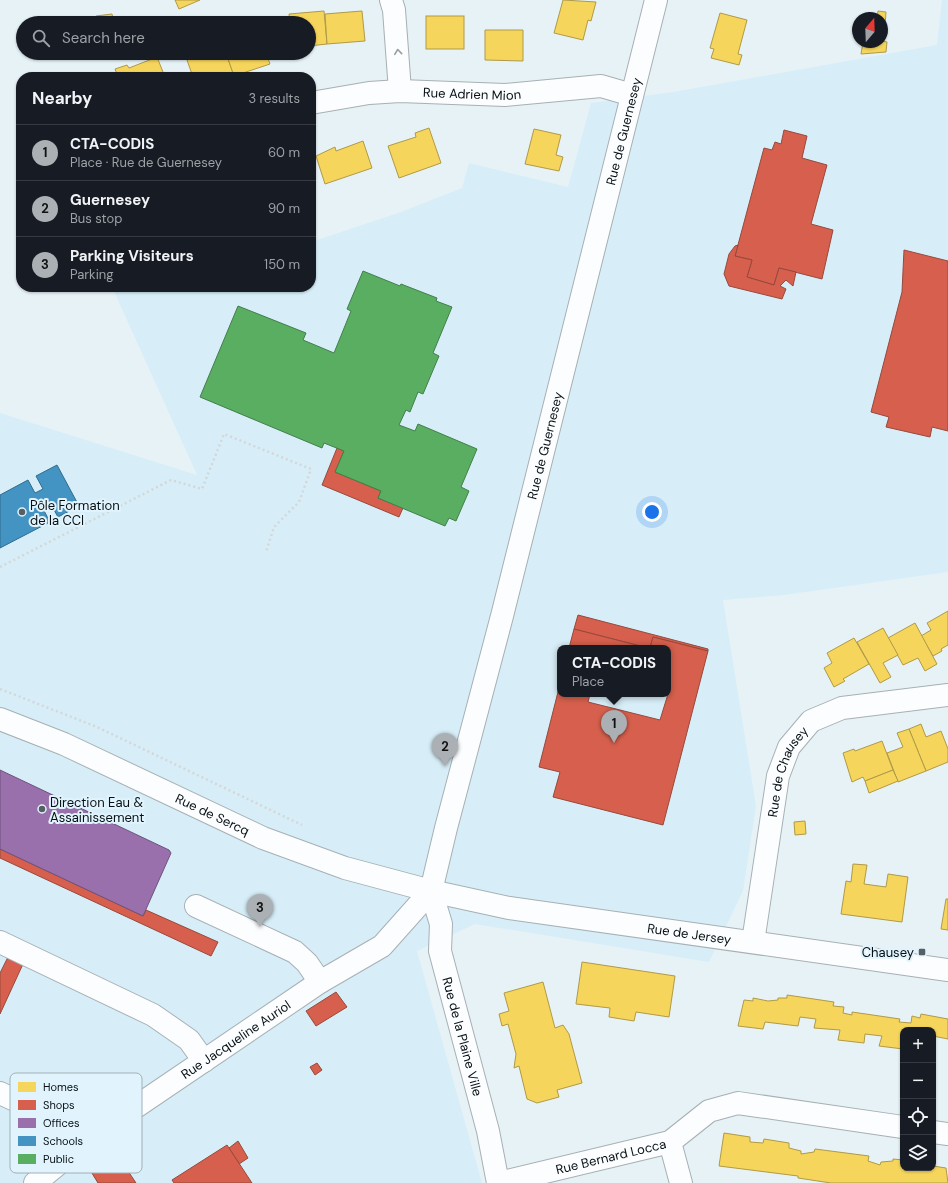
<!DOCTYPE html>
<html lang="en">
<head>
<meta charset="utf-8">
<style>
	body { margin:0; font-family:"DM Sans",sans-serif; background:#20242c; color:#f1f3f6 }
	.controls { position:absolute; right:12px; bottom:12px; display:grid; overflow:hidden; border-radius:8px; box-shadow:0 1px 3px #0004 }
	.controls button { width:36px; height:36px; display:grid; place-items:center; padding:0; border:0; border-bottom:1px solid #363941; background:#171b24; color:#f1f3f6; font:20px sans-serif }
	.compass { position:absolute; left:852px; top:12px; width:36px; height:36px; border-radius:50%; background:#171b24; box-shadow:0 1px 3px #0004; rotate:19deg }
	.you { position:absolute; left:652px; top:512px; width:14px; height:14px; margin:-10px; border:3px solid #fff; border-radius:50%; background:#1a73e8; box-shadow:0 0 0 6px #1a73e833 }
	.badge { display:grid; place-items:center; width:26px; height:26px; border-radius:50%; background:#abb0b4; color:#111; font-size:13px; font-weight:700 }
	.pin { position:absolute; translate:-50% -33px; filter:drop-shadow(0 1px 2px #0008) }
	.pin::after { content:''; position:absolute; top:21px; width:14px; height:12px; background:inherit; clip-path:polygon(0 0,100% 0,50% 100%) }
	.popup { position:absolute; left:557px; top:645px; width:114px; height:52px; box-sizing:border-box; display:grid; place-content:center; border-radius:8px; background:#171b24; filter:drop-shadow(0 1px 3px #0005); font-size:13px; white-space:nowrap; color:#9ea1a6 }
	.popup b { font-size:15px; color:#f1f3f6 }
	.popup::after { content:''; position:absolute; left:50%; top:100%; margin-left:-8px; border:8px solid transparent; border-top-color:#171b24 }
	.list { margin:0; padding:0; list-style:none }
	h2 { display:flex; justify-content:space-between; align-items:center; height:52px; margin:0; padding:0 16px; font-size:17px }
	h2 small { font-size:13px; font-weight:400; color:#9ea1a6 }
	.list li { display:grid; grid-template-columns:26px 1fr auto; gap:12px; align-items:center; box-sizing:border-box; height:56px; padding:0 16px; border-top:1px solid #363941 }
	.list b { display:block; font-size:15px; white-space:nowrap }
	.list p { margin:0; font-size:13px; white-space:nowrap; color:#9ea1a6 }
	.list em { font-size:13px; font-style:normal; color:#9ea1a6 }
	.icon { flex:none; width:22px; height:22px; fill:none; stroke:currentColor; stroke-width:2; stroke-linecap:round; stroke-linejoin:round }
	.map { position:relative; flex:none; width:948px; height:1183px; overflow:hidden }
	.search { position:absolute; background:#171b24; box-shadow:0 1px 3px #0004; left:16px; top:16px; width:300px; height:44px; display:flex; align-items:center; gap:10px; box-sizing:border-box; padding:0 14px; border-radius:22px; color:#9ea1a6; font-size:15px }
	.panel { position:absolute; background:#171b24; box-shadow:0 1px 3px #0004; left:16px; top:72px; width:300px; height:220px; border-radius:16px }
	.map>svg:first-child { display:block }
	.built { fill:#d7eef8; fill-rule:evenodd }
	.homes { fill:#f6d55c; stroke:#af9a46 }
	.shops { fill:#d6604d; stroke:#98483c }
	.offices { fill:#9970ab; stroke:#6e537e }
	.schools { fill:#4393c3; stroke:#316c8e }
	.public { fill:#5aae61; stroke:#417f4a }
	.lines { fill:none; stroke-linecap:round; stroke-linejoin:round }
	.minor-casing { stroke:#a7b0b4; stroke-width:24 }
	.path { stroke:#d4d7d8; stroke-width:2.5; stroke-dasharray:2 3; stroke-linecap:butt }
	.minor { stroke:#fbfdfe; stroke-width:22 }
	.oneway { stroke:#9a9ea0 }
	.poi-dot { fill:#565f63; stroke:#e1f4fd; stroke-width:1.5 }
	.labels { text-anchor:middle; dominant-baseline:central; stroke-width:4; stroke-linejoin:round; paint-order:stroke }
	.street-label { font-size:13px; fill:#081014; stroke:#e1f4fd }
	.poi-label { font-size:13px; fill:#081014; stroke:#e1f4fd; text-anchor:start }
	.key { fill:#e1f4fd; stroke:#a0b0b7; stroke-width:1 }
	.key-label { font-size:11px; fill:#081014 }
</style>
</head>
<body>
<div class="map">
<svg width="948" height="1183" viewBox="0 0 948 1183">
	<rect width="100%" height="100%" fill="#e7f2f7"/>
	<path class="built" d="M942 0H948V572L784 595 723 600 756 806 743 891 709 962 475 924 417 951 482 1183H0V413L197 475 112 287H311V242L401 212 462 188 469 163 568 187 591 103 673 92 937 45ZM560 648H668V694H560Z"/>
	<g class="homes">
		<polygon points="175,0 200,0 179,9"/>
		<polygon points="563,0 596,2 591,21 588,20 583,40 554,33"/>
		<polygon points="324,11 327,44 309,46 309,23 290,23 289,14"/>
		<polygon points="362,11 365,41 327,44 325,14"/>
		<polygon points="878,11 886,12 884,41 882,41 882,18 877,18"/>
		<polygon points="720,13 747,20 738,54 742,55 739,65 711,58 714,49 710,48"/>
		<polygon points="112,14 114,23 97,23 96,16"/>
		<rect x="426" y="16" width="38" height="33"/>
		<polygon points="485,30 523,30 523,61 485,60"/>
		<polygon points="882,41 887,42 886,52 861,54 863,42"/>
		<polygon points="206,53 226,53 234,76 193,77 187,60"/>
		<polygon points="226,53 266,53 270,64 234,76"/>
		<polygon points="157,57 165,77 118,77 115,69 127,65 129,68"/>
		<polygon points="429,128 441,163 399,178 388,146 416,137 415,133"/>
		<polygon points="534,129 561,135 556,155 563,157 559,171 525,164"/>
		<polygon points="363,141 372,168 325,184 316,156 335,147 336,151"/>
		<polygon points="311,177 315,189 311,190"/>
		<polygon points="948,611 948,645 941,649 942,651 933,656 921,636 931,630 927,623"/>
		<polygon points="915,623 937,664 925,671 918,658 903,665 888,638"/>
		<polygon points="883,628 898,655 883,663 891,677 880,683 857,642"/>
		<polygon points="854,638 869,664 843,679 845,681 834,687 824,668 832,663 827,653"/>
		<polygon points="921,724 926,737 941,731 948,749 948,762 926,771 909,729"/>
		<polygon points="909,729 926,771 898,782 887,753 903,747 897,733"/>
		<polygon points="882,741 893,770 865,781 863,777 852,782 843,753 854,749 855,751"/>
		<polygon points="893,770 898,781 869,793 865,781"/>
		<polygon points="805,821 806,834 795,835 794,822"/>
		<polygon points="853,864 867,865 864,884 886,887 888,874 908,877 902,922 841,914 846,881 851,882"/>
		<polygon points="946,899 948,899 948,930 941,929"/>
		<polygon points="582,962 675,976 669,1017 636,1012 634,1021 609,1017 610,1008 576,1004"/>
		<polygon points="543,982 555,1028 563,1025 569,1034 582,1083 557,1090 559,1097 537,1103 527,1099 519,1066 514,1068 516,1054 508,1024 502,1026 499,1014 509,1011 504,993"/>
		<polygon points="787,995 834,1002 833,1006 844,1007 843,1013 852,1015 852,1012 900,1019 899,1022 911,1023 912,1016 920,1018 921,1014 948,1019 948,1039 933,1036 933,1039 933,1030 903,1030 903,1049 879,1046 882,1036 865,1034 864,1043 838,1040 840,1030 814,1028 816,1019 800,1017 798,1026 765,1022 763,1029 738,1026 744,1000 753,1001 753,998 768,1001 778,1000 778,998 787,998"/>
		<polygon points="724,1133 750,1137 750,1142 763,1143 764,1139 789,1143 789,1148 801,1151 801,1154 814,1152 815,1149 869,1156 868,1161 880,1165 881,1162 893,1161 893,1159 903,1160 903,1168 933,1168 933,1166 946,1168 948,1183 831,1183 798,1178 798,1176 719,1166"/>
	</g>
	<g class="shops">
		<polygon points="784,130 807,136 802,158 827,165 811,224 833,230 822,279 779,268 774,285 747,277 752,260 735,256 764,148 772,150 775,142 781,144"/>
		<polygon points="738,245 735,256 752,260 747,277 774,285 779,268 796,272 793,286 786,280 780,286 786,289 782,299 729,286 724,274 729,254 735,246"/>
		<polygon points="904,250 948,261 948,431 932,427 930,437 886,427 889,417 871,412 902,292"/>
		<polygon points="337,448 344,451 335,472 381,491 378,498 403,508 399,517 322,485"/>
		<polygon points="578,615 708,649 708,651 653,637 650,648 648,648 574,629"/>
		<polygon points="574,629 648,648 569,648"/>
		<polygon points="653,637 708,651 663,825 553,797 560,772 539,767 560,684 560,694 590,694 588,702 660,720 668,694 668,648 650,648"/>
		<polygon points="0,849 143,916 146,910 218,942 211,956 0,858"/>
		<polygon points="8,957 23,964 0,1014 0,973"/>
		<polygon points="336,992 347,1007 316,1026 306,1011"/>
		<polygon points="317,1063 322,1070 315,1075 310,1067"/>
		<polygon points="238,1141 248,1158 239,1164 229,1148"/>
		<polygon points="227,1145 252,1183 174,1183 172,1180"/>
		<polygon points="107,1151 113,1161 118,1156 136,1183 98,1183 87,1165"/>
	</g>
	<polygon class="offices" points="0,770 169,850 171,853 143,916 0,849"/>
	<polygon class="schools" points="57,465 79,506 58,517 49,501 41,505 50,522 0,548 0,495 28,480 35,493 43,489 36,476"/>
	<polygon class="public" points="363,271 400,286 401,284 437,298 436,301 452,307 433,353 439,356 423,394 418,392 410,412 406,410 399,425 415,431 418,424 477,449 461,487 469,491 456,521 449,518 445,526 378,498 381,491 335,472 344,451 324,443 322,448 200,397 238,306 306,333 303,340 334,353 351,311 347,309"/>
	<g class="lines">
		<g class="minor-casing">
			<g id="minor">
				<polyline points="391,0 394,10 400,91"/>
				<path id="s1" d="M311 103 369 93 400 91 505 95 601 86 632 95"/>
				<path id="s2" d="M0 719 64 744 263 838 345 868 431 891 509 908 948 970"/>
				<path id="s3" d="M431 891 441 924 440 951 488 1131 498 1183"/>
				<polyline points="196,906 295,952 307,963 320,982"/>
				<polyline points="0,942 153,1015 189,1040 204,1061"/>
				<path id="s4" d="M753 942 778 776 789 747 811 721 842 708 948 695"/>
				<polyline points="0,1093 45,1114 71,1130 83,1144"/>
				<polyline points="933,1132 948,1134"/>
				<polyline points="670,1142 681,1183"/>
				<path id="s5" d="M35 1183 90 1138 320 982 382 946 431 891 446 828 502 616 656 0"/>
				<path id="s6" d="M499 1183 670 1142 709 1111 738 1103 903 1127"/>
			</g>
		</g>
		<g class="path">
			<polyline points="0,567 171,480 202,489 224,434 311,469 299,502 274,527 266,552"/>
			<polyline points="0,689 97,727 302,825"/>
		</g>
		<use href="#minor" class="minor"/>
	</g>
	<defs><path id="oneway-chevron" d="M-2-3.5L2.5 0L-2 3.5" fill="none" stroke-width="1.6" stroke-linecap="round" stroke-linejoin="round"/></defs>
	<use class="oneway" href="#oneway-chevron" transform="translate(398 52) rotate(-96)"/>
	<g class="poi-dot">
		<circle cx="22" cy="512" r="4"/>
		<circle cx="42" cy="809" r="4"/>
		<rect x="918" y="948" width="8" height="8" rx="2"/>
	</g>
	<g class="labels">
		<g class="street-label">
			<text stroke="none"><textPath href="#s1" startOffset="162">Rue Adrien Mion</textPath></text>
			<text stroke="none"><textPath href="#s5" startOffset="1278">Rue de Guernesey</textPath></text>
			<text stroke="none"><textPath href="#s5" startOffset="954">Rue de Guernesey</textPath></text>
			<text stroke="none"><textPath href="#s4" startOffset="175">Rue de Chausey</textPath></text>
			<text stroke="none"><textPath href="#s2" startOffset="233">Rue de Sercq</textPath></text>
			<text stroke="none"><textPath href="#s2" startOffset="727">Rue de Jersey</textPath></text>
			<text stroke="none"><textPath href="#s3" startOffset="150">Rue de la Plaine Ville</textPath></text>
			<text stroke="none"><textPath href="#s5" startOffset="247">Rue Jacqueline Auriol</textPath></text>
			<text stroke="none"><textPath href="#s6" startOffset="115">Rue Bernard Locca</textPath></text>
		</g>
		<g class="poi-label">
			<text x="30" y="505">Pôle Formation<tspan x="30" dy="15">de la CCI</tspan></text>
			<text x="50" y="802">Direction Eau &amp;<tspan x="50" dy="15">Assainissement</tspan></text>
			<text x="914" y="952" text-anchor="end">Chausey</text>
		</g>
	</g>
	<rect x="10" y="1073" width="132" height="100" rx="6" class="key"/>
	<rect x="18" y="1082" width="18" height="10" fill="#f6d55c"/>
	<rect x="18" y="1100" width="18" height="10" fill="#d6604d"/>
	<rect x="18" y="1118" width="18" height="10" fill="#9970ab"/>
	<rect x="18" y="1136" width="18" height="10" fill="#4393c3"/>
	<rect x="18" y="1154" width="18" height="10" fill="#5aae61"/>
	<g class="key-label">
		<text x="43" y="1091">Homes</text>
		<text x="43" y="1109">Shops</text>
		<text x="43" y="1127">Offices</text>
		<text x="43" y="1145">Schools</text>
		<text x="43" y="1163">Public</text>
	</g>
</svg>
<div class="controls">
<button>+</button>
<button>−</button>
<button><svg class="icon" aria-label="locate" viewBox="0 0 24 24"><circle cx="12" cy="12" r="6"/><path d="M12 2v4M12 18v4M2 12h4M18 12h4"/></svg></button>
<button><svg class="icon" aria-label="layers" viewBox="0 0 24 24"><path d="M12 4l9 5-9 5-9-5zM3 14l9 5 9-5"/></svg></button>
</div>
<svg class="compass" viewBox="-18 -18 36 36"><path d="M0-13l5 13h-10z" fill="#e53935"/><path d="M0 13l5-13h-10z" fill="#9ea1a6"/></svg>
<div class="you"></div>
<div class="pin badge" style="left:614px;top:743px">1</div>
<div class="popup"><b>CTA-CODIS</b>Place</div>
<div class="pin badge" style="left:445px;top:766px">2</div>
<div class="pin badge" style="left:260px;top:927px">3</div>
<div class="search"><svg class="icon" aria-label="search" viewBox="0 0 24 24"><circle cx="10" cy="10" r="6"/><path d="M15 15l6 6"/></svg>Search here</div>
<section class="panel">
<h2>Nearby<small>3 results</small></h2>
<ul class="list">
<li><span class="badge">1</span><div><b>CTA-CODIS</b><p>Place · Rue de Guernesey</p></div><em>60 m</em></li>
<li><span class="badge">2</span><div><b>Guernesey</b><p>Bus stop</p></div><em>90 m</em></li>
<li><span class="badge">3</span><div><b>Parking Visiteurs</b><p>Parking</p></div><em>150 m</em></li>
</ul>
</section>
</div>
</body>
</html>
